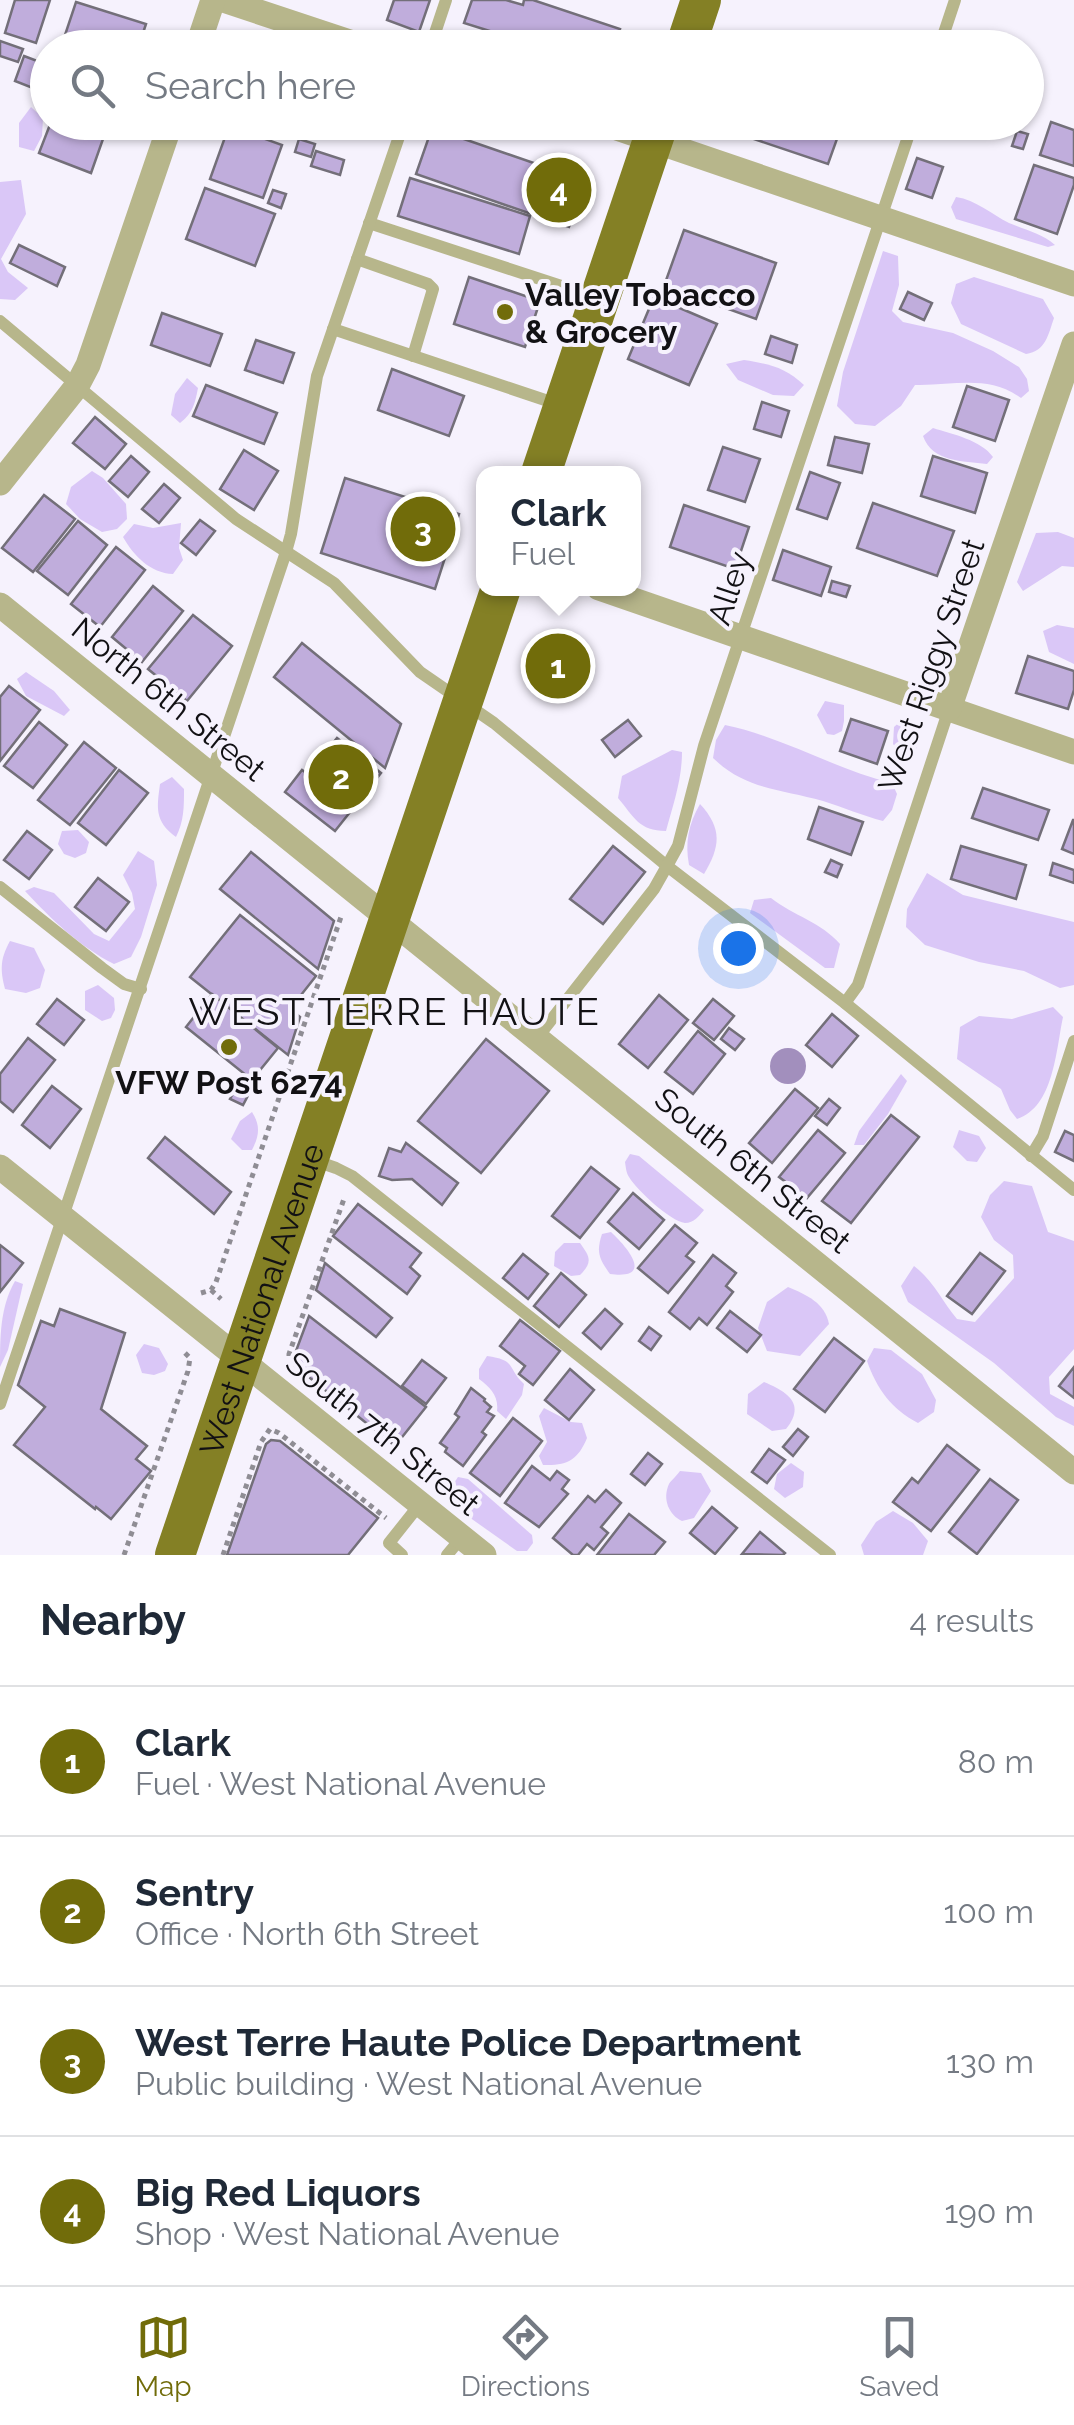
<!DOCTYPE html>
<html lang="en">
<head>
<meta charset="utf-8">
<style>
	body { margin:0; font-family:Raleway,sans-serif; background:#f2f2f3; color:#1f2937 }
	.you { position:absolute; left:738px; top:948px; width:35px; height:35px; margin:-25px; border:8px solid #fff; border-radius:50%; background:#1a73e8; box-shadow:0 0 0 15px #1a73e833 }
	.badge { display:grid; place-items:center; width:65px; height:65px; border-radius:50%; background:#716c0a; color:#fff; font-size:32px; font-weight:700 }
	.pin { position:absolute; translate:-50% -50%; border:5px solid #fff; box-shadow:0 2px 10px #0006 }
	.popup { position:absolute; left:476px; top:466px; width:165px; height:130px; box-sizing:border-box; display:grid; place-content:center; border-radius:20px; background:#fff; filter:drop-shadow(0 2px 8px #0005); font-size:32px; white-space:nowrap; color:#747a83 }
	.popup b { font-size:38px; color:#1f2937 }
	.popup::after { content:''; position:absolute; left:50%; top:100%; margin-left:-20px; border:20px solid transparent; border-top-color:#fff }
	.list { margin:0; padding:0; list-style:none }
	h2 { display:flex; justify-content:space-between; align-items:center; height:130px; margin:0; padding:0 40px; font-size:42px }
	h2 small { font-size:32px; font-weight:400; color:#747a83 }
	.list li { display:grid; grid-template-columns:65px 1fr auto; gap:30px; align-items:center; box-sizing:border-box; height:150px; padding:0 40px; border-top:2px solid #e0e1e3 }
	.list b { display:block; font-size:38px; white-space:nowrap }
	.list p { margin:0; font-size:32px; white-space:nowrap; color:#747a83 }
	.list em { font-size:32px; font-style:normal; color:#747a83 }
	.icon { flex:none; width:55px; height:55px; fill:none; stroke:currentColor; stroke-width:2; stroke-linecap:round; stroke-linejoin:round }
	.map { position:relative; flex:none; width:1074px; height:1555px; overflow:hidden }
	.search { position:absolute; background:#fff; box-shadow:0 2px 8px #0004; left:30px; right:30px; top:30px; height:110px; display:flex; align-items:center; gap:25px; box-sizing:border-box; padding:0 35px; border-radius:55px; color:#747a83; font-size:38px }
	.sheet { height:730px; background:#fff }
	nav { display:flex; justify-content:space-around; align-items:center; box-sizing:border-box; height:140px; border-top:2px solid #e0e1e3; background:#fff; font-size:28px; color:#747a83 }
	nav a { display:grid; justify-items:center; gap:5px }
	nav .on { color:#716c0a }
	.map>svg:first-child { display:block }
	.green { fill:#dac7f7 }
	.water { fill:#a28fbd }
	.building { fill:#c0addc; stroke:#736f79; stroke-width:2.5 }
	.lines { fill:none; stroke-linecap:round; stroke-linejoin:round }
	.path { stroke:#8f8d94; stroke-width:5; stroke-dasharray:5 5; stroke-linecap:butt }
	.lane { stroke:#b7b68b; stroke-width:12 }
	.street { stroke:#b7b68b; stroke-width:25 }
	.primary { stroke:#848025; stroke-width:40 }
	.poi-dot { fill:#716c0a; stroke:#f6f2fd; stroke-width:4 }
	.labels { text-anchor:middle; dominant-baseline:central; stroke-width:8; stroke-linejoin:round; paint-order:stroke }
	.poi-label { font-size:32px; font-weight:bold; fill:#121114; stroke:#f6f2fd; text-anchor:start }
	.street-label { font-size:32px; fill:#121114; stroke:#f6f2fd }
	.quarter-label { font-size:38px; letter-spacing:2.5px; fill:#121114; stroke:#f6f2fd }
</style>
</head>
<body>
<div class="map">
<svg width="1074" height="1555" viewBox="0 0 1074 1555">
	<rect width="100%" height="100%" fill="#f6f2fd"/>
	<g class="green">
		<polygon points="31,107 43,118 42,136 34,151 19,147 19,123"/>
		<polygon points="944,123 1008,123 992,138 975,140 965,131 948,127"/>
		<polygon points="21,180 26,214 1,259 8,272 28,288 15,300 0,299 0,182"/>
		<path d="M956 197C976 200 991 214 1009 223 1025 230 1041 233 1055 245L1048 247 956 219 951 207Z"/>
		<path d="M883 251 898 256 899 285 892 311 903 322 953 333 993 351 1019 367 1027 379 1029 391 1021 398C987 374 954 386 915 385L901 406 875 426 855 424 837 406 843 372Z"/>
		<path d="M974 277 1043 299 1054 318C1048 335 1046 351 1026 354L961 324 951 303 956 284Z"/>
		<path d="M744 360C769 364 785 367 804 385L794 396 773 395 738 380 726 364Z"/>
		<path d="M187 378 198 388C195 403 193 413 180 423L171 415 175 394Z"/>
		<path d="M933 428C952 434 981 440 993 457L987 464C963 461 932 462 923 436Z"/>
		<polygon points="92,471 103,478 126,504 127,519 117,529 102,532 80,519 66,504 71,487"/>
		<path d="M181 523 179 548 183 560 173 574C150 573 134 556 123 537L134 524 153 528Z"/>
		<polygon points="1058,532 1074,538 1074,567 1062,566 1023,591 1017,582 1036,533"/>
		<polygon points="1057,625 1074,628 1074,664 1049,652 1043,631"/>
		<polygon points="26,672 54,691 70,710 64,716 26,696 17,679"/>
		<polygon points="825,701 844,705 844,721 842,731 834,735 827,734 817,715"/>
		<polygon points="905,717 918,729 917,747 911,757 901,754 893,744 894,727"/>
		<path d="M725 725C783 737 834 769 892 783L897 794 892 810 883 821C863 816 843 807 823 801 781 789 746 790 713 758L716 740Z"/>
		<path d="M672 750 682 752C682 780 673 805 666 831 639 831 634 817 618 798L622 776Z"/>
		<path d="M172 777 184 789C184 807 184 821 176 837 154 821 157 807 160 784Z"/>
		<path d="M700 804C723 829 720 847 704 874L689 865C685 843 688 825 700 804Z"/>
		<polygon points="78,830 89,842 86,853 75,858 64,854 58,844 62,831"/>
		<path d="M138 851 154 861 157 885 141 937 131 957 114 964C80 947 51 919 25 891L34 887 54 893 94 934 109 941 135 909 132 893 123 875Z"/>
		<polygon points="927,873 963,895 1074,922 1074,985 1060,988 1024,971 979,962 925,945 906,927 907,909"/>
		<path d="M771 898C794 916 821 922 840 944L834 968H825L750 913 754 900Z"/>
		<path d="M10 941 34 948 45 970 40 988 26 993 5 989C0 970 0 959 10 941Z"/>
		<polygon points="98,985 114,998 115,1010 111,1018 102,1021 85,1010 85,991"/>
		<path d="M1053 1007 1063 1017C1056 1050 1054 1107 1017 1119L1010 1110 1001 1089 957 1059 960 1027 979 1016 1012 1019Z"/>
		<polygon points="901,1074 907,1081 888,1114 864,1145 854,1145 859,1131"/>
		<path d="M252 1112C261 1126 259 1136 252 1150H242L231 1139 240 1121Z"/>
		<polygon points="959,1130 979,1136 986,1148 977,1162 967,1161 953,1147"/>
		<path d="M630 1154 639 1156 704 1210C699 1216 694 1223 685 1223 670 1221 637 1190 629 1177 626 1172 626 1168 625 1162Z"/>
		<path d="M1004 1181 1032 1186 1048 1232 1074 1241V1349L1049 1377 1050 1394 1074 1407V1426L1056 1417 994 1363 908 1302 901 1286 914 1266C933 1280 942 1301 957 1319L975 1322 1014 1278 1013 1255 994 1240 981 1217 990 1195Z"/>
		<path d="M611 1232C626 1246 656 1280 610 1274 599 1259 596 1252 602 1234Z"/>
		<path d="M564 1243H580C590 1257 593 1262 580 1275L571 1276 554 1266 555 1252Z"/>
		<path d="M15 1281 23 1284 8 1350 0 1367C0 1337 0 1307 15 1281Z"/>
		<path d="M788 1287C807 1295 825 1303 829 1324L800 1356 767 1351 758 1328 767 1302Z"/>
		<polygon points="144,1344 159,1348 168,1364 165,1371 154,1375 142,1373 136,1355"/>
		<path d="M874 1348 891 1350 922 1374 936 1400 934 1412 918 1423C891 1409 877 1389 867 1361Z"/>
		<path d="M487 1356C517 1360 507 1368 524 1384L522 1395 506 1419 497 1411C499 1396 490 1387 479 1379V1369Z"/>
		<path d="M764 1382C788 1392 806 1404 786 1429L772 1431 747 1414 748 1394Z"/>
		<path d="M544 1408 571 1422 582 1423 587 1438C578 1460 567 1466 543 1465L539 1456 547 1442 539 1416Z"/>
		<polygon points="791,1463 804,1472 803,1487 785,1498 774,1489 777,1474"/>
		<path d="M680 1471 701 1473 711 1491 694 1518 682 1521C669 1515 662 1499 669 1484 669 1483 679 1473 680 1471Z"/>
		<polygon points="458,1477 468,1479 532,1535 533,1543 527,1551 517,1551 452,1505 450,1489"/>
		<polygon points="893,1511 913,1523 928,1541 923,1555 864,1555 861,1545 876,1522"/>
	</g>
	<circle class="water" cx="788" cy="1066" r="18"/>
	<g class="building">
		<polygon points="15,0 50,0 36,43 5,33"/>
		<polygon points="394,0 430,0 419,32 387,20"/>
		<polygon points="472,0 506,0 523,5 524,0 533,0 620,29 614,48 531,48 511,41 512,38 464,23"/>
		<polygon points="76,2 146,24 138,48 73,48 62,44"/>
		<polygon points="0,41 23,49 18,62 0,56"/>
		<polygon points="24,56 48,65 48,94 15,81"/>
		<polygon points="51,122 60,122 103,139 91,173 39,153"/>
		<polygon points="358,122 393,122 387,138 357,127"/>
		<polygon points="750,122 843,122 828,164 745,136"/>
		<polygon points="1051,122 1074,130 1074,166 1040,155"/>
		<polygon points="229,126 282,145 263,198 210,179"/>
		<polygon points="432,128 586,181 569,227 416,174"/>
		<polygon points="1017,131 1028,134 1023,149 1012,146"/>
		<polygon points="299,139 315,144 311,157 295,152"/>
		<polygon points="316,151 344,160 340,175 311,166"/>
		<polygon points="917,158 943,167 932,198 906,189"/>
		<polygon points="1034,165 1074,178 1074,185 1057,234 1015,219"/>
		<polygon points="410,178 530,216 519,254 398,216"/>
		<polygon points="205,188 275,214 255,266 186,239"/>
		<polygon points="273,190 286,194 281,208 268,203"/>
		<polygon points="684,230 776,263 756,319 664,286"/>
		<polygon points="19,245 65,267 57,286 10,263"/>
		<polygon points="469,277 540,301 525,347 454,324"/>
		<polygon points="908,292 932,303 924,320 900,309"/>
		<polygon points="654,297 717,324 689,385 628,359"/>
		<polygon points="162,313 222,334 210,366 151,345"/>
		<polygon points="771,336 797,345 792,363 765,354"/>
		<polygon points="256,340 294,353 283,383 245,370"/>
		<polygon points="392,369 464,396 449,436 378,410"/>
		<polygon points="206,385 277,413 264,444 193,416"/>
		<polygon points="967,386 1009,400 995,441 953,427"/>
		<polygon points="762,402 789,411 781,437 754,429"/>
		<polygon points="95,417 126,444 105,469 73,443"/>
		<polygon points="835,437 869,444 862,473 828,465"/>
		<polygon points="723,447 760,459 745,502 708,490"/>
		<polygon points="244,450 278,471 254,510 220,489"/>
		<polygon points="131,456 149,472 128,497 109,481"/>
		<polygon points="933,456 987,473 975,513 921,496"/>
		<polygon points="810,472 840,483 827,519 797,509"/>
		<polygon points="345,478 459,514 435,589 321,553"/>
		<polygon points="164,484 180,498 159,523 142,509"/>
		<polygon points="44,495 75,519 33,572 2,548"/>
		<polygon points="873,503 954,531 937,576 857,548"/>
		<polygon points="684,505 749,527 735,569 670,547"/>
		<polygon points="200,520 215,531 196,555 181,543"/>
		<polygon points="78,521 107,545 68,595 37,571"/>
		<polygon points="116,547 145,570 100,627 71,604"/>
		<polygon points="783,550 831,567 821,596 773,580"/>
		<polygon points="832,581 850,586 846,597 829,592"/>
		<polygon points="153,586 183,611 142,662 112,637"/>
		<polygon points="193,615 232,646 187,701 148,669"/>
		<polygon points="302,643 401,724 385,768 274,677"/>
		<polygon points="1028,656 1074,671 1074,690 1068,709 1016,693"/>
		<polygon points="9,686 40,710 0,761 0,697"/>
		<polygon points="851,719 888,731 877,764 840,751"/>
		<polygon points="628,720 641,736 615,757 602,740"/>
		<polygon points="39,722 67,745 33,788 4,766"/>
		<polygon points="337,738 381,773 335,831 285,792 302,770 308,774"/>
		<polygon points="84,742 116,768 70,825 38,800"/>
		<polygon points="119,770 148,793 106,845 78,823"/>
		<polygon points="983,788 1049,810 1038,840 972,818"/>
		<polygon points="819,807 863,822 851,855 808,839"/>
		<polygon points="1073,820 1074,820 1074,854 1062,849"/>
		<polygon points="27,831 52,850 29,879 4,860"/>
		<polygon points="613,846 645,872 603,924 570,899"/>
		<polygon points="961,846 1026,865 1016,899 951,879"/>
		<polygon points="251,852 334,921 318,969 220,889"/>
		<polygon points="831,860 842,865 837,877 825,872"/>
		<polygon points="1053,863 1074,870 1074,883 1050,875"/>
		<polygon points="98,878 129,902 106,931 75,907"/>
		<polygon points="240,915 316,976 290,1009 300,1017 288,1055 190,977"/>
		<polygon points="212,994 278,1048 252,1080 186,1027"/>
		<polygon points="659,995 688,1020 648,1068 619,1044"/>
		<polygon points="57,999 84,1020 64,1045 37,1024"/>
		<polygon points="713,999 734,1016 714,1040 693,1023"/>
		<polygon points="832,1014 858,1036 832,1067 806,1045"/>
		<polygon points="729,1028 744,1039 735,1050 721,1039"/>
		<polygon points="698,1031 725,1054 693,1094 665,1072"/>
		<polygon points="28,1038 55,1060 13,1112 0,1101 0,1074"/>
		<polygon points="486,1039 549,1091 481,1173 418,1121"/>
		<polygon points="242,1077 254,1084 243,1105 230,1099"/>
		<polygon points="52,1086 81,1109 50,1148 22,1125"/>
		<polygon points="795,1089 818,1108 772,1163 749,1143"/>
		<polygon points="829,1099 840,1108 827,1125 815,1116"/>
		<polygon points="891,1115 919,1137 851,1223 822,1201"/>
		<polygon points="818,1130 845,1153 807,1198 779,1177"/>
		<polygon points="1065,1131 1074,1135 1074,1161 1055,1152"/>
		<polygon points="165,1137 231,1192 214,1214 148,1158"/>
		<polygon points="406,1143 458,1183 442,1205 412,1179 392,1180 379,1176 389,1148 401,1152"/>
		<polygon points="591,1167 619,1189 580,1238 552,1216"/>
		<polygon points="633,1193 664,1220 639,1249 608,1222"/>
		<polygon points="358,1204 421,1253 410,1267 420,1276 407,1294 333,1236"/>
		<polygon points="675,1225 697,1243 686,1256 694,1262 668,1293 638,1268"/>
		<polygon points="0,1245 23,1263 0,1292"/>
		<polygon points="980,1253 1005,1271 972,1314 947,1296"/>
		<polygon points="523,1254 548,1274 528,1299 503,1278"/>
		<polygon points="713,1255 736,1273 726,1286 733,1292 707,1325 699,1318 690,1329 669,1312"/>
		<polygon points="325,1263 392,1318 376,1337 316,1290"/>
		<polygon points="561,1273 586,1295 559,1327 534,1306"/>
		<polygon points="60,1309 125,1333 101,1409 147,1446 136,1459 151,1471 111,1519 96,1507 95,1509 14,1445 45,1407 18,1385 41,1321 54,1326"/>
		<polygon points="605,1309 622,1324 601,1349 583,1333"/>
		<polygon points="730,1311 761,1335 747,1352 717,1328"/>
		<polygon points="309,1316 426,1407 395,1446 295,1366 293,1359"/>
		<polygon points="520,1320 560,1351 533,1385 519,1374 525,1366 500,1346"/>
		<polygon points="649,1327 661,1336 651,1350 639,1341"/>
		<polygon points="834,1338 864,1361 825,1412 794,1389"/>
		<polygon points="422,1360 446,1378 426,1404 402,1386"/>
		<polygon points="1074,1367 1074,1398 1059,1386"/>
		<polygon points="570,1369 594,1390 569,1420 545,1400"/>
		<polygon points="471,1388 485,1399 484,1401 491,1407 487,1412 494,1416 482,1432 486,1435 463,1466 445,1452 447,1448 440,1443 459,1417 455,1414"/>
		<polygon points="513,1418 542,1441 500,1496 470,1473"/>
		<polygon points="798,1429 808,1437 793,1456 783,1447"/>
		<polygon points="271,1440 280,1441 378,1518 348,1555 227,1555 266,1444"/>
		<polygon points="947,1445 979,1470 931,1531 893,1502 912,1478 918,1483"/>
		<polygon points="769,1449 785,1460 767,1483 752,1472"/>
		<polygon points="648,1453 662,1464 645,1485 631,1474"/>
		<polygon points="532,1466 550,1480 557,1471 569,1480 562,1489 568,1494 539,1527 505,1503"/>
		<polygon points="990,1479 1018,1500 977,1554 949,1532"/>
		<polygon points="606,1490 621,1503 601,1527 608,1533 594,1550 587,1544 578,1555 573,1555 553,1538 588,1496 595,1502"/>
		<polygon points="712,1507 737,1528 715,1554 690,1533"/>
		<polygon points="629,1514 665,1542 654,1555 597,1555"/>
		<polygon points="760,1532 785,1553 783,1555 742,1554"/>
	</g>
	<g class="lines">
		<g class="path">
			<polyline points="211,1290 221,1299"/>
			<polyline points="201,1293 211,1290 216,1282 342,914"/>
			<polyline points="289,1366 289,1354 345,1196"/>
			<polyline points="124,1555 188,1371 190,1358 184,1352"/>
			<polyline points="223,1555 261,1442 270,1429 279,1433 386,1518"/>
		</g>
		<g class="lane">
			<polyline points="430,48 446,0"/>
			<polyline points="939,48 955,0"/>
			<polyline points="369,223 595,297"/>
			<polyline points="357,259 428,284 433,289 413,356"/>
			<polyline points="0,321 236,519 334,583 420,672 494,723 667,866 845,1003 1074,1190"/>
			<polyline points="333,329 557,404"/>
			<polyline points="0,887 102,968 124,984 141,989"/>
			<polyline points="845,1003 858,985 949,709"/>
			<polyline points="537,1038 654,889 667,866 678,846 704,746 913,122"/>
			<polyline points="1031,1156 1043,1136 1074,1041"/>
			<polyline points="313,1160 336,1168 352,1176 830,1555"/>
			<polyline points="0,1404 286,552 291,534 317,376 404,122"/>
			<polyline points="402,1555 389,1543 420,1504"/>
			<polyline points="447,1555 462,1537"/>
		</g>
		<g class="street">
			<polyline points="223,0 368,48"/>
			<polyline points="197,48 213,0"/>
			<polyline points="599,122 1074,284"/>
			<polyline points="0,483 77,386 88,365 171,122"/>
			<polyline points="599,588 1074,752"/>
			<polyline points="0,605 1074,1472"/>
			<polyline points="949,709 1074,344"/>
			<polyline points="0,1167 484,1555"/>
		</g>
		<g class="primary">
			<polyline points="685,48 701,0"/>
			<polyline points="541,473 659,122"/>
			<path id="s1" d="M175 1555 501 588"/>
		</g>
	</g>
	<g class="poi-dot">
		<circle cx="505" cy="312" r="10"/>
		<circle cx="229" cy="1047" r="10"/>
	</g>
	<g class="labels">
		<g class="poi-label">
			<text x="525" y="294">Valley Tobacco<tspan x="525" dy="37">&amp; Grocery</tspan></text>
			<text x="229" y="1082" text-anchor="middle">VFW Post 6274</text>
		</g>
		<g class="street-label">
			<text transform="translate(729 588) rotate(-72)">Alley</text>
			<text transform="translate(931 665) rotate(-71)">West Riggy Street</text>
			<text transform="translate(169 699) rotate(39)">North 6th Street</text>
			<text transform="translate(753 1170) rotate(39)">South 6th Street</text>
			<text stroke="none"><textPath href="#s1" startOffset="270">West National Avenue</textPath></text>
			<text transform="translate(383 1433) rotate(39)">South 7th Street</text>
		</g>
		<g class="quarter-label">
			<text x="395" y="1011">WEST TERRE HAUTE</text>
		</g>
	</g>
</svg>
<div class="you"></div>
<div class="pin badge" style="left:558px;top:666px">1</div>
<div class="popup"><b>Clark</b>Fuel</div>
<div class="pin badge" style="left:341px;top:777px">2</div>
<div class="pin badge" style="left:423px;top:529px">3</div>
<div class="pin badge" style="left:559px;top:190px">4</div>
<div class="search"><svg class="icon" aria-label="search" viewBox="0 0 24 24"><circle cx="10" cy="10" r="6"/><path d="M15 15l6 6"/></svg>Search here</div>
</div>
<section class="sheet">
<h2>Nearby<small>4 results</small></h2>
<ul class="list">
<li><span class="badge">1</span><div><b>Clark</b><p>Fuel · West National Avenue</p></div><em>80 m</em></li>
<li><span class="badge">2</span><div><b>Sentry</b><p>Office · North 6th Street</p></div><em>100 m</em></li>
<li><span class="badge">3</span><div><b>West Terre Haute Police Department</b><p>Public building · West National Avenue</p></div><em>130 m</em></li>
<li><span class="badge">4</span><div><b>Big Red Liquors</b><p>Shop · West National Avenue</p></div><em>190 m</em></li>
</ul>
</section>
<nav>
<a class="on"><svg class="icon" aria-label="map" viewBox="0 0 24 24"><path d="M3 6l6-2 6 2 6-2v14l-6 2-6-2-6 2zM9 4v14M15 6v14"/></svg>Map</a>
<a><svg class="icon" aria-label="directions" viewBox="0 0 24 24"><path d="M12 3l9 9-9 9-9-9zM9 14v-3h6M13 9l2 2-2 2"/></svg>Directions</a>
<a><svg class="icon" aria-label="saved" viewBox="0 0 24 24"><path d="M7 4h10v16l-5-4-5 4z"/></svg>Saved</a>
</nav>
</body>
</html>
